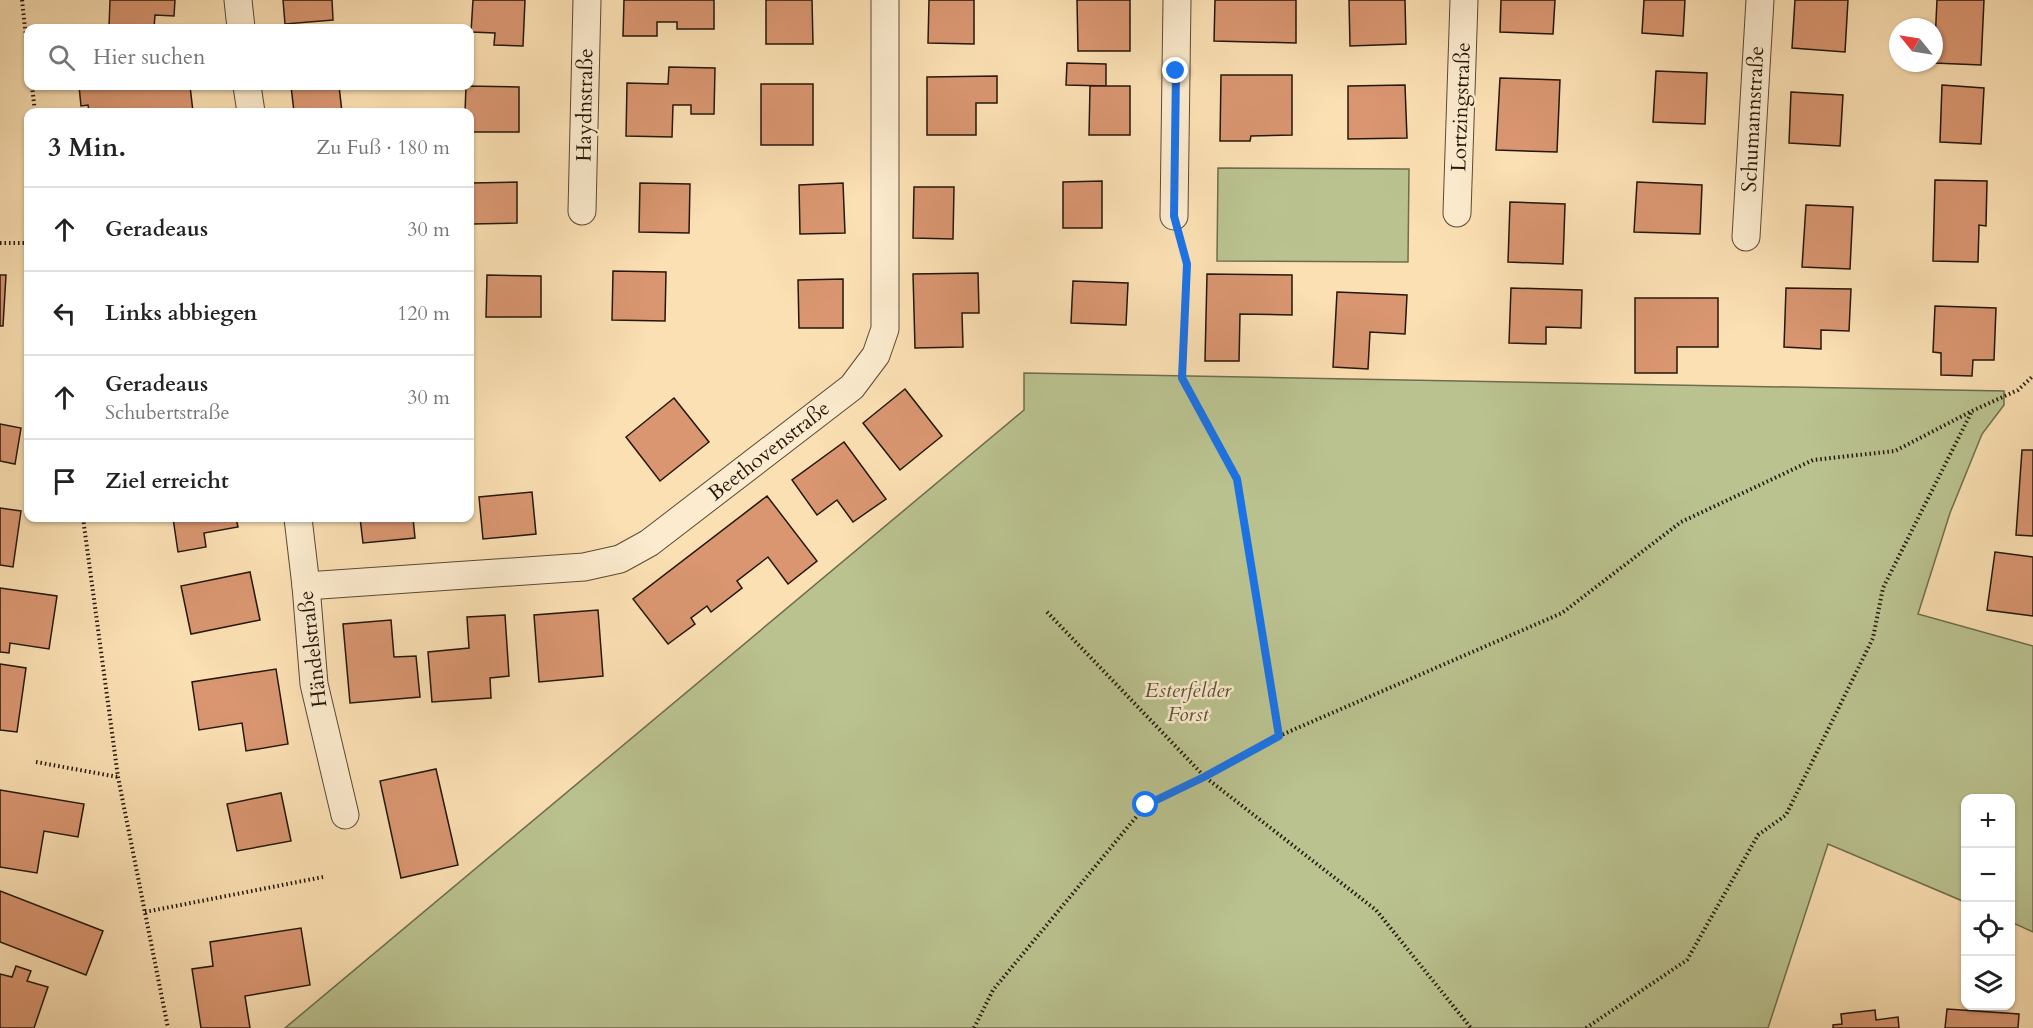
<!DOCTYPE html>
<html lang="de">
<head>
<meta charset="utf-8">
<style>
	body { margin:0; font-family:Cardo,serif; background:#f6f6f6; color:#222 }
	.controls { position:absolute; right:18px; bottom:18px; display:grid; overflow:hidden; border-radius:12px; box-shadow:0 2px 4px #0004 }
	.controls button { width:54px; height:54px; display:grid; place-items:center; padding:0; border:0; border-bottom:2px solid #e0e0e0; background:#fff; color:#222; font:30px sans-serif }
	.compass { position:absolute; left:1889px; top:18px; width:54px; height:54px; border-radius:50%; background:#fff; box-shadow:0 2px 4px #0004; rotate:300deg }
	.stop { position:absolute; width:18px; height:18px; margin:-14px; border:4px solid #1a73e8; border-radius:50%; background:#fff }
	.stop.end { background:#1a73e8; border-color:#fff; box-shadow:0 2px 6px #0008 }
	.list { margin:0; padding:0; list-style:none }
	h2 { display:flex; justify-content:space-between; align-items:center; height:78px; margin:0; padding:0 24px; font-size:26px }
	h2 small { font-size:20px; font-weight:400; color:#767676 }
	.list li { display:grid; grid-template-columns:39px 1fr auto; gap:18px; align-items:center; box-sizing:border-box; height:84px; padding:0 24px; border-top:2px solid #e0e0e0 }
	.list b { display:block; font-size:22px; white-space:nowrap }
	.list p { margin:0; font-size:20px; white-space:nowrap; color:#767676 }
	.list em { font-size:20px; font-style:normal; color:#767676 }
	.icon { flex:none; width:33px; height:33px; fill:none; stroke:currentColor; stroke-width:2; stroke-linecap:round; stroke-linejoin:round }
	.map { position:relative; flex:none; width:2033px; height:1028px; overflow:hidden }
	.search { position:absolute; background:#fff; box-shadow:0 2px 4px #0004; left:24px; top:24px; width:450px; height:66px; display:flex; align-items:center; gap:15px; box-sizing:border-box; padding:0 21px; border-radius:12px; color:#767676; font-size:22px }
	.panel { position:absolute; background:#fff; box-shadow:0 2px 4px #0004; left:24px; top:108px; width:450px; height:414px; border-radius:12px }
	.map>svg:first-child { display:block }
	.green { fill:#bac390; stroke:#6f6d4d; stroke-width:1.5 }
	.building { fill:#d99671; stroke:#24170a; stroke-width:1.5 }
	.lines { fill:none; stroke-linecap:round; stroke-linejoin:round }
	.minor-casing { stroke:#5a4934; stroke-width:29 }
	.path { stroke:#24170a; stroke-width:4; stroke-dasharray:1.5 3; stroke-linecap:butt }
	.minor { stroke:#fcebce; stroke-width:27 }
	.route { stroke:#1a73e8; stroke-width:8 }
	.labels { text-anchor:middle; dominant-baseline:central; stroke-width:5; stroke-linejoin:round; paint-order:stroke }
	.street-label { font-size:21px; fill:#24170a; stroke:#fcebce }
	.park-label { font-size:21px; font-style:italic; fill:#585339; stroke:#fcebce }
</style>
</head>
<body>
<div class="map">
<svg width="2033" height="1028" viewBox="0 0 2033 1028">
	<rect width="100%" height="100%" fill="#fbe0b3"/>
	<filter id="stains"><feTurbulence type="fractalNoise" baseFrequency=".00333" numOctaves="4"/><feColorMatrix values="0 0 0 0 .2 0 0 0 0 .09 0 0 0 0 .02 0 0 0 .5 -.17"/></filter>
	<radialGradient id="worn" r=".72"><stop offset=".6" stop-color="#630" stop-opacity="0"/><stop offset="1" stop-color="#630" stop-opacity=".3"/></radialGradient>
	<g class="green">
		<polygon points="1218,168 1409,169 1408,262 1217,261"/>
		<polygon points="1024,373 2004,391 2004,405 1982,434 1950,513 1918,614 2033,646 2033,932 2011,922 2010,798 1966,798 1965,902 1828,844 1768,1028 285,1028 1024,410"/>
	</g>
	<g class="building">
		<polygon points="110,0 175,0 174,16 155,15 154,28 109,28"/>
		<polygon points="283,0 332,0 333,20 285,24"/>
		<polygon points="473,0 525,0 523,46 494,45 495,33 471,32"/>
		<polygon points="624,0 714,0 714,29 677,29 677,22 657,22 657,36 623,36"/>
		<polygon points="766,0 812,0 813,44 766,44"/>
		<polygon points="929,0 974,0 974,44 928,43"/>
		<polygon points="1077,0 1130,0 1130,51 1078,51"/>
		<polygon points="1215,0 1296,0 1296,43 1214,41"/>
		<polygon points="1349,0 1405,0 1406,44 1350,46"/>
		<polygon points="1501,0 1555,0 1553,34 1500,32"/>
		<polygon points="1644,0 1685,0 1683,36 1642,33"/>
		<polygon points="1795,0 1848,0 1845,52 1792,48"/>
		<polygon points="1937,0 1984,0 1981,65 1934,63"/>
		<polygon points="1067,63 1106,64 1106,86 1066,85"/>
		<polygon points="669,67 715,68 714,114 691,114 691,105 673,105 672,137 626,136 627,83 668,84"/>
		<polygon points="1656,71 1707,73 1705,124 1653,122"/>
		<polygon points="1221,75 1292,75 1292,135 1251,136 1250,141 1220,141"/>
		<polygon points="997,76 997,103 976,103 976,135 927,135 927,77"/>
		<polygon points="1500,78 1560,80 1557,152 1496,150"/>
		<rect x="761" y="84" width="52" height="61"/>
		<polygon points="1405,85 1407,138 1348,139 1348,86"/>
		<polygon points="1942,85 1984,88 1981,144 1940,142"/>
		<polygon points="79,86 190,86 193,112 110,112 110,111 89,112 88,105 81,106"/>
		<polygon points="291,86 339,86 342,112 294,112"/>
		<polygon points="466,86 519,87 519,132 470,132 470,112 465,112"/>
		<polygon points="1090,86 1130,86 1130,135 1089,135"/>
		<polygon points="1791,92 1843,95 1840,146 1789,143"/>
		<polygon points="1935,180 1987,181 1986,226 1979,225 1978,262 1933,261"/>
		<polygon points="1102,181 1102,228 1063,228 1063,182"/>
		<polygon points="517,182 517,223 473,224 472,183"/>
		<polygon points="1637,182 1702,185 1700,234 1634,232"/>
		<polygon points="640,183 690,184 689,233 639,232"/>
		<polygon points="843,183 845,233 800,234 799,185"/>
		<polygon points="914,187 954,187 953,239 913,238"/>
		<polygon points="1510,202 1565,204 1563,264 1508,262"/>
		<polygon points="1806,205 1853,207 1850,269 1802,267"/>
		<polygon points="613,271 666,272 665,321 612,320"/>
		<polygon points="978,273 979,313 962,313 963,347 915,348 913,274"/>
		<polygon points="1207,274 1292,275 1292,315 1240,314 1239,361 1205,361"/>
		<polygon points="0,275 6,275 3,326 0,326"/>
		<polygon points="487,275 541,276 541,317 486,317"/>
		<polygon points="843,279 843,328 799,328 798,280"/>
		<polygon points="1073,281 1128,283 1126,325 1071,323"/>
		<polygon points="1511,288 1582,290 1581,328 1546,327 1546,344 1509,343"/>
		<polygon points="1786,288 1851,289 1849,331 1821,330 1821,349 1784,347"/>
		<polygon points="1337,292 1407,295 1405,334 1370,332 1368,369 1333,367"/>
		<polygon points="1635,298 1718,298 1718,347 1677,347 1677,373 1635,373"/>
		<polygon points="1935,306 1996,308 1994,360 1973,360 1972,376 1941,375 1941,353 1933,352"/>
		<polygon points="905,389 942,436 900,470 863,423"/>
		<polygon points="674,398 709,442 660,481 626,437"/>
		<polygon points="0,424 21,428 15,464 0,461"/>
		<polygon points="844,442 886,499 853,522 837,500 817,515 792,480"/>
		<polygon points="2022,450 2033,450 2033,536 2016,535"/>
		<polygon points="532,492 536,534 483,539 479,497"/>
		<polygon points="767,496 817,561 788,584 768,557 737,581 742,588 711,612 707,606 691,618 695,624 668,644 633,599"/>
		<polygon points="0,508 21,511 13,567 0,565"/>
		<polygon points="173,518 236,518 238,527 204,533 206,547 178,552"/>
		<polygon points="360,518 413,518 415,538 363,543"/>
		<polygon points="1995,552 2033,557 2033,616 1987,610"/>
		<polygon points="250,572 260,620 191,634 181,586"/>
		<polygon points="0,588 57,596 49,649 10,643 9,653 0,652"/>
		<polygon points="598,610 603,676 539,682 534,615"/>
		<polygon points="505,615 509,676 490,678 491,698 432,702 428,652 469,648 467,617"/>
		<polygon points="391,620 394,657 416,656 420,697 350,703 343,624"/>
		<polygon points="0,664 26,668 17,732 0,730"/>
		<polygon points="276,669 288,744 246,751 242,723 199,730 192,682"/>
		<polygon points="436,769 458,865 401,878 380,781"/>
		<polygon points="0,790 84,804 78,837 44,831 37,873 0,867"/>
		<polygon points="281,793 291,841 237,851 227,804"/>
		<polygon points="0,891 103,931 86,975 0,942"/>
		<polygon points="301,928 310,985 245,996 250,1028 201,1028 192,969 213,966 210,942"/>
		<polygon points="16,966 31,971 27,981 48,987 34,1028 0,1028 0,974 12,977"/>
		<polygon points="1947,1009 2019,1014 2018,1028 1945,1028"/>
		<polygon points="1875,1010 1876,1020 1898,1017 1899,1028 1833,1028 1833,1025 1842,1024 1841,1014"/>
	</g>
	<g class="lines">
		<g class="minor-casing">
			<g id="minor">
				<polyline points="238,0 241,28"/>
				<polyline points="247,86 251,112"/>
				<polyline points="582,211 587,0"/>
				<polyline points="1457,213 1464,0"/>
				<polyline points="1174,216 1177,0"/>
				<polyline points="1746,237 1760,0"/>
				<polyline points="298,518 306,586 314,684 345,815"/>
				<polyline points="306,586 584,567 620,559 649,543 852,387 876,355 885,329 885,0"/>
			</g>
		</g>
		<g class="path">
			<polyline points="22,0 28,56"/>
			<polyline points="32,86 35,112"/>
			<polyline points="0,243 28,243"/>
			<polyline points="1181,243 1187,264 1182,378 1237,479 1279,736"/>
			<polyline points="83,518 118,777 168,1028"/>
			<polyline points="1047,612 1205,777 1376,910 1471,1028"/>
			<polyline points="36,762 118,777"/>
			<polyline points="145,912 323,877"/>
			<polyline points="974,1028 993,990 1146,805 1205,777 1279,736 1562,613 1681,522 1813,460 1895,451 1972,411 2018,390 2033,376"/>
			<polyline points="1586,1028 1687,960 1758,835 1786,815 1873,638 1883,588 1972,411"/>
		</g>
		<use href="#minor" class="minor"/>
	</g>
	<g class="lines">
		<polyline class="route" points="1146,805 1204,777 1279,736 1237,479 1182,378 1187,264 1174,216 1176,71"/>
	</g>
	<g class="labels">
		<g class="street-label">
			<text transform="translate(585 105) rotate(-89)">Haydnstraße</text>
			<text transform="translate(1461 107) rotate(-88)">Lortzingstraße</text>
			<text transform="translate(1753 119) rotate(-87)">Schumannstraße</text>
			<text transform="translate(769 451) rotate(-38)">Beethovenstraße</text>
			<text transform="translate(313 649) rotate(-97)">Händelstraße</text>
		</g>
		<g class="park-label">
			<text x="1188" y="690">Esterfelder<tspan x="1188" dy="24">Forst</tspan></text>
		</g>
	</g>
	<rect width="100%" height="100%" filter="url(#stains)"/>
	<rect width="100%" height="100%" fill="url(#worn)"/>
</svg>
<div class="controls">
<button>+</button>
<button>−</button>
<button><svg class="icon" aria-label="locate" viewBox="0 0 24 24"><circle cx="12" cy="12" r="6"/><path d="M12 2v4M12 18v4M2 12h4M18 12h4"/></svg></button>
<button><svg class="icon" aria-label="layers" viewBox="0 0 24 24"><path d="M12 4l9 5-9 5-9-5zM3 14l9 5 9-5"/></svg></button>
</div>
<svg class="compass" viewBox="-18 -18 36 36"><path d="M0-13l5 13h-10z" fill="#e53935"/><path d="M0 13l5-13h-10z" fill="#767676"/></svg>
<div class="stop" style="left:1146px;top:805px"></div>
<div class="stop end" style="left:1176px;top:71px"></div>
<div class="search"><svg class="icon" aria-label="search" viewBox="0 0 24 24"><circle cx="10" cy="10" r="6"/><path d="M15 15l6 6"/></svg>Hier suchen</div>
<section class="panel">
<h2>3 Min.<small>Zu Fuß · 180 m</small></h2>
<ul class="list">
<li><svg class="icon" aria-label="ahead" viewBox="0 0 24 24"><path d="M12 20V5M6 11l6-6 6 6"/></svg><div><b>Geradeaus</b></div><em>30 m</em></li>
<li><svg class="icon" aria-label="left" viewBox="0 0 24 24"><path d="M17 20v-9H6M10 6l-5 5 5 5"/></svg><div><b>Links abbiegen</b></div><em>120 m</em></li>
<li><svg class="icon" aria-label="ahead" viewBox="0 0 24 24"><path d="M12 20V5M6 11l6-6 6 6"/></svg><div><b>Geradeaus</b><p>Schubertstraße</p></div><em>30 m</em></li>
<li><svg class="icon" aria-label="arrive" viewBox="0 0 24 24"><path d="M6 21V4h12l-3 4 3 4H6"/></svg><div><b>Ziel erreicht</b></div></li>
</ul>
</section>
</div>
</body>
</html>
